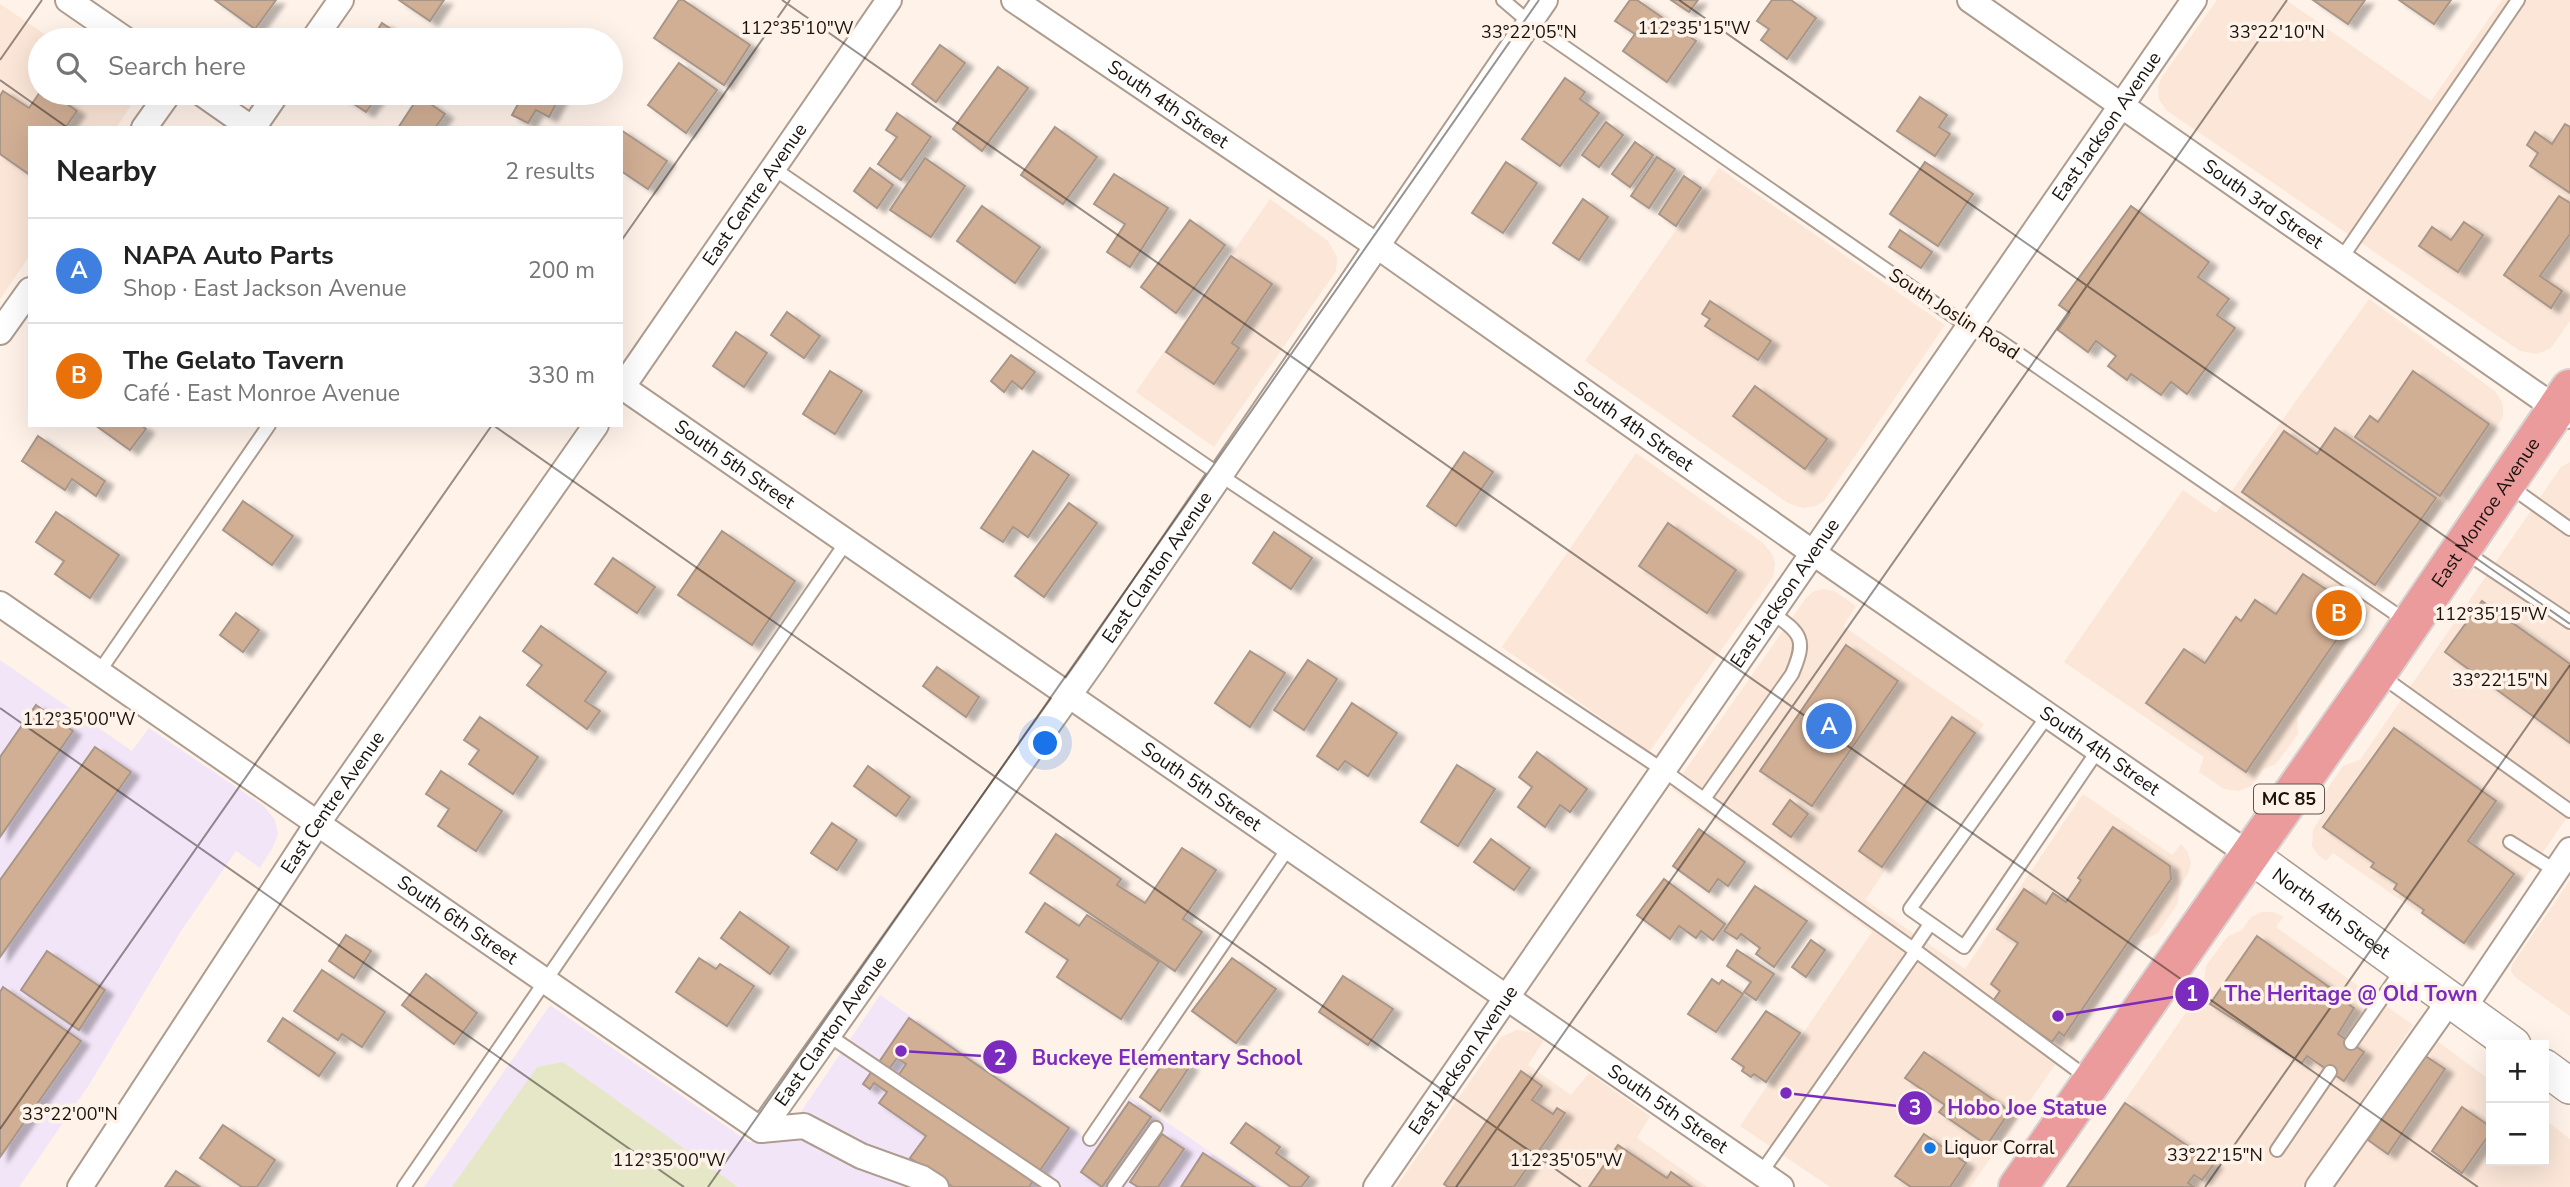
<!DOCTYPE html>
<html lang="en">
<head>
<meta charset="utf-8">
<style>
	body { margin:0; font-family:"Nunito Sans",sans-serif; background:#f2f2f2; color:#222 }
	.controls { position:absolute; right:21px; bottom:21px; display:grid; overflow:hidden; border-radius:0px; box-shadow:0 7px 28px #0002 }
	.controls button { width:63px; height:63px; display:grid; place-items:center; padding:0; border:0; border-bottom:2px solid #e0e0e0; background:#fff; color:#222; font:35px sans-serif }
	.you { position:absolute; left:1046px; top:744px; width:24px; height:24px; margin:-18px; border:5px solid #fff; border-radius:50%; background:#1a73e8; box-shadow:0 0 0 10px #1a73e833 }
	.badge { display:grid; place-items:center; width:46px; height:46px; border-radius:50%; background:#1479e1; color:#fff; font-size:23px; font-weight:700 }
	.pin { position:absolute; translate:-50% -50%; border:4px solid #fff; box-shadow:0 2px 7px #0006 }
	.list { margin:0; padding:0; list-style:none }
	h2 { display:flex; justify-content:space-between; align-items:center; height:91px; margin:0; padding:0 28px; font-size:30px }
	h2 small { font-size:23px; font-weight:400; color:#767676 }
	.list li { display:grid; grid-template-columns:46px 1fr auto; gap:21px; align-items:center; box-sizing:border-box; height:105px; padding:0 28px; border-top:2px solid #e0e0e0 }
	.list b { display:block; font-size:26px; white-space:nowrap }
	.list p { margin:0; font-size:23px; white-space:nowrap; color:#767676 }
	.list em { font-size:23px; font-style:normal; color:#767676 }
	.icon { flex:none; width:38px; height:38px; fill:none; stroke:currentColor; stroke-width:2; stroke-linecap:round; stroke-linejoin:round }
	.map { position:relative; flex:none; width:2570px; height:1187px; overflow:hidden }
	.search { position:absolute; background:#fff; box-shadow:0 7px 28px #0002; left:28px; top:28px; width:595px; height:77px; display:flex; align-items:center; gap:18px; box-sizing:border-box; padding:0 24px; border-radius:38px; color:#767676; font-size:26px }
	.panel { position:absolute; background:#fff; box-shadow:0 7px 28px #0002; left:28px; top:126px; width:595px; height:301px; border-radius:0px }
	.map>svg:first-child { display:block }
	.built { fill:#fbe6d7 }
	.education { fill:#f3e5f8 }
	.green { fill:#e5e7c6 }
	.building { fill:#d1af95; stroke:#a89688; stroke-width:2; filter:url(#shadow) }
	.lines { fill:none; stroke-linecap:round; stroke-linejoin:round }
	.lane-casing { stroke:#ae9c8f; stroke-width:16 }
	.street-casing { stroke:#ae9c8f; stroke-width:28 }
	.secondary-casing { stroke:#ae9c8f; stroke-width:38 }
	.primary-casing { stroke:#d6d4d3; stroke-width:42 }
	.lane { stroke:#fff; stroke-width:12 }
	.street { stroke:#fff; stroke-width:24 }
	.secondary { stroke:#fff; stroke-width:35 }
	.primary { stroke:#eb9b9b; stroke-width:38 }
	.ticks { fill:none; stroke:#19120d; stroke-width:2; stroke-opacity:0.45 }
	.poi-dot { fill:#1479e1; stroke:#fef2e9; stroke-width:2.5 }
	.labels { text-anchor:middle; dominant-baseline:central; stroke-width:7; stroke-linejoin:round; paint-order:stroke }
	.shield { fill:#fef2e9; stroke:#5e554f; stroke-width:2 }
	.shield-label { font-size:18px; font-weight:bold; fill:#19120d }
	.street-label { font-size:19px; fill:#19120d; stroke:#fef2e9 }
	.poi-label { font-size:19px; fill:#19120d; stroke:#fef2e9; text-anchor:start }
	.ticks-label { font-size:18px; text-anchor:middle; fill:#19120d; stroke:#fef2e9; stroke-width:7; stroke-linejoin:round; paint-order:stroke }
	.leader { fill:none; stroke:#7b2cbf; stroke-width:2.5 }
	.callout-dot { fill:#7b2cbf; stroke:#fef2e9; stroke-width:2.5 }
	.mark-label { font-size:21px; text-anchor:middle; font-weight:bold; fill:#fff }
	.callout-label { font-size:21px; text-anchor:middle; font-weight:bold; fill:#7b2cbf; stroke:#fef2e9; stroke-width:7; stroke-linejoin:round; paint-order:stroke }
</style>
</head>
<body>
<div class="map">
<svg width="2570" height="1187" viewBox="0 0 2570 1187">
	<defs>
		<filter id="shadow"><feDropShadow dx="8" dy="4.5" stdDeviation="2" flood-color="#0004"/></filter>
	</defs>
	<rect width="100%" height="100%" fill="#fef2e9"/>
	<g class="built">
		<polygon points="2217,0 2286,0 2431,101 2502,0 2570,0 2570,321 2551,348 2537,354 2520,351 2166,110 2159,99 2158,87 2162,77"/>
		<polygon points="0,4 53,40 40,40 40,93 139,93 116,128 30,128 30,255 0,299"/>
		<polygon points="1719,168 1945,325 1824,501 1816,506 1803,508 1788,503 1585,361"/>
		<polygon points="1270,199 1328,241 1337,257 1336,271 1214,447 1136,392"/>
		<polygon points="2369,299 2495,391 2503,404 2503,417 2297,718 2298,734 2276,764 2264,769 2251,786 2238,791 2224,789 2199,772 2204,757 2064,662 2183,490 2216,513"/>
		<polygon points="1636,453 1763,543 1772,554 1775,564 1773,577 1649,752 1502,647"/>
		<polygon points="2570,462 2570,813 2474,951 2333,853 2326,861 2318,855 2312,846 2313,830 2321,817 2322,797 2343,766 2360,760 2561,467"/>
		<polygon points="1824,589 1834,591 1856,606 1843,626 1984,724 1865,900 1965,969 2083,794 2172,855 2181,844 2187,851 2191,862 2188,874 2180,885 2178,903 2157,934 2141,941 1970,1187 1830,1187 1740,1126 1872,932 1672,789 1806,598 1814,591"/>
		<polygon points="2570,880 2570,1016 2515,977 2511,971 2512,965"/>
		<polygon points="2262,912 2274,912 2283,917 2276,927 2413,1025 2302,1187 2065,1187 2203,988 2206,966 2227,937 2242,930 2251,917"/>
		<polygon points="1517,1030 1530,1032 1544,1040 1528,1065 1571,1095 1589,1073 1650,1116 1637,1138 1707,1187 1396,1187 1501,1037"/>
		<polygon points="2437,1041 2491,1081 2491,1161 2544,1161 2544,1119 2570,1139 2570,1187 2333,1187"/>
	</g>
	<g class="education">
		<polygon points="0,660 132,751 149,728 264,806 275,820 278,834 273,847 260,868 236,851 181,931 89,1085 19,1187 0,1187"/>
		<polygon points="880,995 1096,1145 1130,1097 1261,1187 424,1187 550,1005 749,1142 784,1137"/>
	</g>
	<polygon class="green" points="563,1062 738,1187 452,1187 537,1067"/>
	<g class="building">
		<polygon points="215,0 276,0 255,29"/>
		<polygon points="399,0 444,0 430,21"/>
		<polygon points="679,0 683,0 750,45 724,85 654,38"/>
		<polygon points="1630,0 1637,0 1696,41 1667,82 1623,51 1635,34 1615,21"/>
		<polygon points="1671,0 1698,0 1689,12"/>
		<polygon points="1772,0 1791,0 1816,18 1787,59 1761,40 1769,29 1757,21"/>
		<polygon points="2313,0 2365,0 2348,24"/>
		<polygon points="2399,0 2451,0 2434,24"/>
		<polygon points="382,23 408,40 371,40"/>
		<polygon points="940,45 965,63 936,102 912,84"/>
		<polygon points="679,63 717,90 686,133 648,105"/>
		<polygon points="998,67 1028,88 982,151 953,129"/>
		<polygon points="1565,78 1585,92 1580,99 1599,113 1560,166 1522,139"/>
		<polygon points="3,91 29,108 40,92 51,93 77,111 65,128 30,128 30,175 0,154 0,96"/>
		<polygon points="337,93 380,93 366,112"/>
		<polygon points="524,93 529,93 544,101 549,93 562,93 549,117 536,110 528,123 512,115"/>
		<polygon points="419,96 445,114 435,128 398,128"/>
		<polygon points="1920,97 1947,115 1939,127 1950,134 1935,156 1897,131"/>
		<polygon points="897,113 931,137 901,180 878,164 897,137 886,130"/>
		<polygon points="1606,122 1623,135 1599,167 1582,155"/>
		<polygon points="2565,124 2570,127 2570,193 2530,166 2538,153 2527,145 2535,132 2552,144"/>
		<polygon points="1055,127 1097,157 1063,204 1021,175"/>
		<polygon points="621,130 667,161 648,189 621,171"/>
		<polygon points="1635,142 1653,155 1630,187 1612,174"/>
		<polygon points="1657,157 1675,169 1649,208 1631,196"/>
		<polygon points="925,158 965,186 931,237 890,210"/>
		<polygon points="1506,162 1537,183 1503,233 1472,213"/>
		<polygon points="1925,162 1973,194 1938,246 1890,214"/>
		<polygon points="870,168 893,185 877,208 854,191"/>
		<polygon points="1114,174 1168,208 1130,267 1107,252 1125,224 1094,204"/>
		<polygon points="1684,176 1701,188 1676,226 1659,214"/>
		<polygon points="2559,196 2570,203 2570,234 2540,276 2562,291 2551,308 2504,275"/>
		<polygon points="1583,199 1608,217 1579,260 1553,243"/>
		<polygon points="982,206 1040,247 1015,283 957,241"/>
		<polygon points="2131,206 2209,262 2198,277 2229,299 2217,315 2235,328 2187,394 2171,382 2161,395 2131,374 2127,380 2108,366 2116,356 2096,341 2088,352 2058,330 2070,313 2059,305"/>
		<polygon points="1190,220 1225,245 1176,313 1141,287"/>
		<polygon points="2464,222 2483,235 2458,272 2419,246 2432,227 2451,240"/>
		<polygon points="1900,230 1932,252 1921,268 1889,247"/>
		<polygon points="1231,256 1272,284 1232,343 1239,348 1214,384 1166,352"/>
		<polygon points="1710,301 1771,341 1758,360 1705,326 1710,319 1702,314"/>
		<polygon points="787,312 820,336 804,358 771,335"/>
		<polygon points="736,332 767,353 744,387 713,366"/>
		<polygon points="1011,355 1035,372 1022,389 1012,381 1004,392 991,381"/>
		<polygon points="830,371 862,391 835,434 803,414"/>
		<polygon points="2413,371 2489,424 2440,496 2355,437 2370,416 2378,422"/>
		<polygon points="1755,386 1827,439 1805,469 1733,416"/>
		<polygon points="95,425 141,425 146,429 130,450"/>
		<polygon points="2335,428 2436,498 2375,585 2242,492 2284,431 2317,454"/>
		<polygon points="38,436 105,481 96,496 72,479 65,490 22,461"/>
		<polygon points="1033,451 1069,475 1028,537 1013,527 1003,542 981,528"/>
		<polygon points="1464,452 1493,472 1456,526 1427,506"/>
		<polygon points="243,501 293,536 272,565 223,530"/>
		<polygon points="1069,503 1097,523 1044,597 1015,576"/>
		<polygon points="56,512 119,555 90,598 55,574 64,561 36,542"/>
		<polygon points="1668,523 1736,570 1707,613 1639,566"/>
		<polygon points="722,531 795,581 752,645 678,595"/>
		<polygon points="1274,532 1312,558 1291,589 1253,563"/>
		<polygon points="613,558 655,587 637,613 595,584"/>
		<polygon points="2303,574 2357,610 2246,772 2146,703 2184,649 2205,663 2236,617 2241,621 2255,600 2276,614"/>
		<polygon points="2482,601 2570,664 2570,743 2445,652"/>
		<polygon points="236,613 259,630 243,652 220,635"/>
		<polygon points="541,626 606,672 585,701 600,711 587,729 527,685 542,665 523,651"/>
		<polygon points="1846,645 1898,681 1812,806 1760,771"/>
		<polygon points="1250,651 1285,673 1250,727 1215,703"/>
		<polygon points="1308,660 1337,679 1304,730 1274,710"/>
		<polygon points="937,667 979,697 966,717 923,686"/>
		<polygon points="1352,703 1397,733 1368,776 1345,761 1338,770 1317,756"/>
		<polygon points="36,705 73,731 0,837 0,757"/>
		<polygon points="480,717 538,757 513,794 469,764 479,750 464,740"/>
		<polygon points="1952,717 1975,733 1882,867 1859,851"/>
		<polygon points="2394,728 2496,801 2468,841 2514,874 2464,943 2422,913 2424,910 2394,889 2397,884 2371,867 2374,863 2323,827"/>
		<polygon points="95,747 131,772 0,957 0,880"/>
		<polygon points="1537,752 1587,789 1570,812 1560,805 1545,827 1518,807 1532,787 1519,777"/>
		<polygon points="1457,765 1495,789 1458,846 1421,822"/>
		<polygon points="868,766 910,797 896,816 854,786"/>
		<polygon points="441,771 502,811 476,851 438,826 449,809 426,794"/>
		<polygon points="1790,800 1808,814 1791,837 1773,824"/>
		<polygon points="832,823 857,840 837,870 811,853"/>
		<polygon points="2113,827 2170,866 2171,879 2064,1036 2059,1032 2052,1042 1993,1001 2000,991 1991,984 2018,943 1997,929 2024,889 2046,904 2053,893 2066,902 2081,880 2078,878"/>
		<polygon points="1699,829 1745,862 1728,886 1718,879 1709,892 1673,866"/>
		<polygon points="1056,834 1121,879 1117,885 1145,903 1182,848 1216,870 1183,919 1202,932 1175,971 1030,873"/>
		<polygon points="1491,839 1530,868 1514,890 1474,862"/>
		<polygon points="1664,879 1725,924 1713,940 1701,931 1696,938 1679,926 1670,939 1637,915"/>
		<polygon points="1755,886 1807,921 1774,967 1756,954 1760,948 1741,934 1737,939 1724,931"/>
		<polygon points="1045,903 1079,926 1087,915 1159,962 1121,1019 1057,977 1068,960 1026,932"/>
		<polygon points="740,912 789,947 770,974 721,938"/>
		<polygon points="346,935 371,951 354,978 329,961"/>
		<polygon points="2257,936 2332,989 2330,992 2354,1008 2338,1034 2364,1052 2344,1081 2307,1056 2302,1063 2210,1004"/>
		<polygon points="1811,940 1825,950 1806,977 1792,967"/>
		<polygon points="1737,950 1774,974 1756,1000 1744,992 1751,982 1727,966"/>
		<polygon points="47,951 105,990 79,1030 21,990"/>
		<polygon points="699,958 716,969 720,964 754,986 727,1026 676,992"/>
		<polygon points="1232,958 1276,989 1236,1043 1192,1011"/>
		<polygon points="322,970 385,1012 362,1047 342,1034 338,1040 294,1011"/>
		<polygon points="426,974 477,1013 454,1044 402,1005"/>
		<polygon points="1343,976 1393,1009 1368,1045 1319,1012"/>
		<polygon points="1712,979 1719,984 1722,980 1743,994 1716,1032 1688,1014"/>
		<polygon points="3,987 81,1041 0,1157 0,992"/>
		<polygon points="1766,1011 1800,1033 1766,1082 1754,1074 1751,1077 1742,1071 1744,1067 1732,1059"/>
		<polygon points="283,1018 335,1053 319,1076 268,1041"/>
		<polygon points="909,1018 1069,1128 1039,1172 898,1076 906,1064 897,1058 889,1069 879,1062"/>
		<polygon points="1924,1052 2010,1111 1987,1145 1939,1112 1945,1105 1905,1078"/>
		<polygon points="1170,1053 1190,1066 1160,1111 1140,1097"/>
		<polygon points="2424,1055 2445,1069 2388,1154 2368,1140"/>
		<polygon points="874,1068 1035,1178 1029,1187 953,1187 910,1158 926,1136 879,1103 887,1092 874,1083 870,1089 863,1084"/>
		<polygon points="1521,1071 1542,1086 1532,1100 1553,1114 1557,1108 1565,1113 1514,1187 1448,1187 1444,1184"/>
		<polygon points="1129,1102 1151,1117 1102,1187 1081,1172"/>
		<polygon points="2125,1103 2214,1164 2202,1180 2194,1175 2188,1183 2194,1187 2067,1187"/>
		<polygon points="2462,1107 2491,1127 2491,1132 2462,1173 2432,1151"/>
		<polygon points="1246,1123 1280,1147 1276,1153 1309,1177 1301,1187 1291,1187 1231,1143"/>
		<polygon points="223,1125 275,1160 257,1187 242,1187 200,1158"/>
		<polygon points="1162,1134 1184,1149 1158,1187 1138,1187 1130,1182"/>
		<polygon points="1924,1134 1966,1163 1950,1187 1911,1187 1895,1176"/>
		<polygon points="1618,1145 1667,1178 1671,1172 1692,1187 1589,1187"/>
		<polygon points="1203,1153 1255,1187 1181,1187"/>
		<polygon points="176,1171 200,1187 165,1187"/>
	</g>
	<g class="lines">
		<g class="lane-casing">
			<g id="lane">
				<polyline points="1503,0 1530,23 1969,327 1997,339 2406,621"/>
				<polyline points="773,168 1220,475 1663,770 1916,951 2089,1079"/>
				<polyline points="2341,259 2518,0"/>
				<polyline points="2508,485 2570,529"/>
				<polyline points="2465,552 2570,622"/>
				<polyline points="99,672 269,425"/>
				<polyline points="2380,675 2570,811"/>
				<polyline points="2048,715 1910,909 1964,947 2098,750"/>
				<path d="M1704 799 1792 674C1807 639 1802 634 1771 612"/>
				<polyline points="2510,842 2556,871"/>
				<polyline points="1913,949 1930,924"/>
				<polyline points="828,1035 1053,1187"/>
				<polyline points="2351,1043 2403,968"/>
				<polyline points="1090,1139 1289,847"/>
				<polyline points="2277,1150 2330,1072"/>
				<polyline points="1761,1173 1916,951"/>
				<polyline points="404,1187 847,541"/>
				<polyline points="1114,1187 1156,1128"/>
			</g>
		</g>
		<g class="street-casing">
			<g id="street">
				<polyline points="68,0 126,40"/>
				<path id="s1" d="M1014 0 1377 246 1812 552 2250 855"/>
				<path id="s2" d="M1970 0 2567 416"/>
				<polyline points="313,40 341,0"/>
				<polyline points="201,93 251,128"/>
				<polyline points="144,128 169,93"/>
				<polyline points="253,128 277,93"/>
				<polyline points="0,332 30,290"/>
				<path id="s3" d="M621 386 1781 1187"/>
				<path id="s4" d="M621 389 889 0"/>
				<path id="s5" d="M0 604 761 1130 804 1126 861 1156 922 1178 936 1187"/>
				<polyline points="2463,1009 2570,850"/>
				<path id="s6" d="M761 1130 1094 660 1545 0"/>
				<path id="s7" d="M80 1187 317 824 596 425"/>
				<path id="s8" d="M1376 1187 2194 0"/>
				<polyline points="2318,1187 2450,1000"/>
			</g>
		</g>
		<g class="secondary-casing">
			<g id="secondary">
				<path id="s9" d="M2250 855 2513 1045"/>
				<polyline points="2544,1067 2570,1086"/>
			</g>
		</g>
		<g class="primary-casing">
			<g id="primary">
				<path id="s10" d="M2018 1187 2377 673 2570 389"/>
			</g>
		</g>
		<use href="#lane" class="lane"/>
		<use href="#street" class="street"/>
		<use href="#secondary" class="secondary"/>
		<use href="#primary" class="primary"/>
	</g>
	<path class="ticks" d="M782 0 2478 1187M1679 0 2570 624M0 60 42 0M0 80 68 128M621 241 790 0M493 425 1581 1187M0 708 684 1187M0 1129 492 425M708 1187 1539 0M1456 1187 2287 0M2205 1187 2570 665"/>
	<circle class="poi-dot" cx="1930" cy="1148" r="7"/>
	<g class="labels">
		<rect class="shield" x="2254" y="784.5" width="70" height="29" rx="5"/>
		<g class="shield-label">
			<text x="2289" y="799">MC 85</text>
		</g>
		<g class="street-label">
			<text stroke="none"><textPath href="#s1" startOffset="186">South 4th Street</textPath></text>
			<text stroke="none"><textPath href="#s8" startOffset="1288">East Jackson Avenue</textPath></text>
			<text stroke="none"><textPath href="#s4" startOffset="236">East Centre Avenue</textPath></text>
			<text stroke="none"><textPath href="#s2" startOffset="357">South 3rd Street</textPath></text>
			<text transform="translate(1954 314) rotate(33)">South Joslin Road</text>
			<text stroke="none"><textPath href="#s1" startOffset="752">South 4th Street</textPath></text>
			<text stroke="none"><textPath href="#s3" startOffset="138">South 5th Street</textPath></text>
			<text stroke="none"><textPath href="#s10" startOffset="821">East Monroe Avenue</textPath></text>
			<text stroke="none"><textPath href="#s6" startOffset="688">East Clanton Avenue</textPath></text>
			<text stroke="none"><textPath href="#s8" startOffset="721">East Jackson Avenue</textPath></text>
			<text stroke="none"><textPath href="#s1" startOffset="1320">South 4th Street</textPath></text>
			<text stroke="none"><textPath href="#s3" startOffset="705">South 5th Street</textPath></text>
			<text stroke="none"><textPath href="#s7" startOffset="460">East Centre Avenue</textPath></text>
			<text stroke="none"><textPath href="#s9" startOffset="100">North 4th Street</textPath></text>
			<text stroke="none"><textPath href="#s5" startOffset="556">South 6th Street</textPath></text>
			<text stroke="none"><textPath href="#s6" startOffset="121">East Clanton Avenue</textPath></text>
			<text stroke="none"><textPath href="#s8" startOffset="154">East Jackson Avenue</textPath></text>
			<text stroke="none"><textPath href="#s3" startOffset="1272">South 5th Street</textPath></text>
		</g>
		<g class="poi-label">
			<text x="1944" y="1148">Liquor Corral</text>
		</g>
	</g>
	<g class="ticks-label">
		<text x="797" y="34">112°35'10"W</text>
		<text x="1694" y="34">112°35'15"W</text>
		<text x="1529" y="38">33°22'05"N</text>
		<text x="2277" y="38">33°22'10"N</text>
		<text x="2491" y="620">112°35'15"W</text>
		<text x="2500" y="686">33°22'15"N</text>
		<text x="79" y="725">112°35'00"W</text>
		<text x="70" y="1120">33°22'00"N</text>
		<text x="2215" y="1161">33°22'15"N</text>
		<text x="669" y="1166">112°35'00"W</text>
		<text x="1566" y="1166">112°35'05"W</text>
	</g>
	<path class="leader" d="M2058 1016L2192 994M901 1051L1000 1057M1786 1093L1915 1108"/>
	<g class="callout-dot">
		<circle cx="2058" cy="1016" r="7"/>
		<circle cx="901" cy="1051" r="7"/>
		<circle cx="1786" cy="1093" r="7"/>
		<circle cx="2192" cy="994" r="18"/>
		<circle cx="1000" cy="1057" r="18"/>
		<circle cx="1915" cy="1108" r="18"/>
	</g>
	<g class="mark-label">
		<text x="2192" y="1001">1</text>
		<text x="1000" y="1065">2</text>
		<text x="1915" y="1115">3</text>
	</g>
	<g class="callout-label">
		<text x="2351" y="1001">The Heritage @ Old Town</text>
		<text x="1167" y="1065">Buckeye Elementary School</text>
		<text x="2027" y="1115">Hobo Joe Statue</text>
	</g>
</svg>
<div class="controls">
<button>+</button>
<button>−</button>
</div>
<div class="you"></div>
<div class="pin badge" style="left:1829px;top:726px;background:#3f7fe0">A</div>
<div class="pin badge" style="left:2339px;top:613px;background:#e8710a">B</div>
<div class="search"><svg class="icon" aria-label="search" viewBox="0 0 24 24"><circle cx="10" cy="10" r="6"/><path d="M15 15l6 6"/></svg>Search here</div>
<section class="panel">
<h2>Nearby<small>2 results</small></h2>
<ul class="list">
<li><span class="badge" style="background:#3f7fe0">A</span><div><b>NAPA Auto Parts</b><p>Shop · East Jackson Avenue</p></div><em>200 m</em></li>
<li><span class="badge" style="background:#e8710a">B</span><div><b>The Gelato Tavern</b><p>Café · East Monroe Avenue</p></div><em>330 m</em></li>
</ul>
</section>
</div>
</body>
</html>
